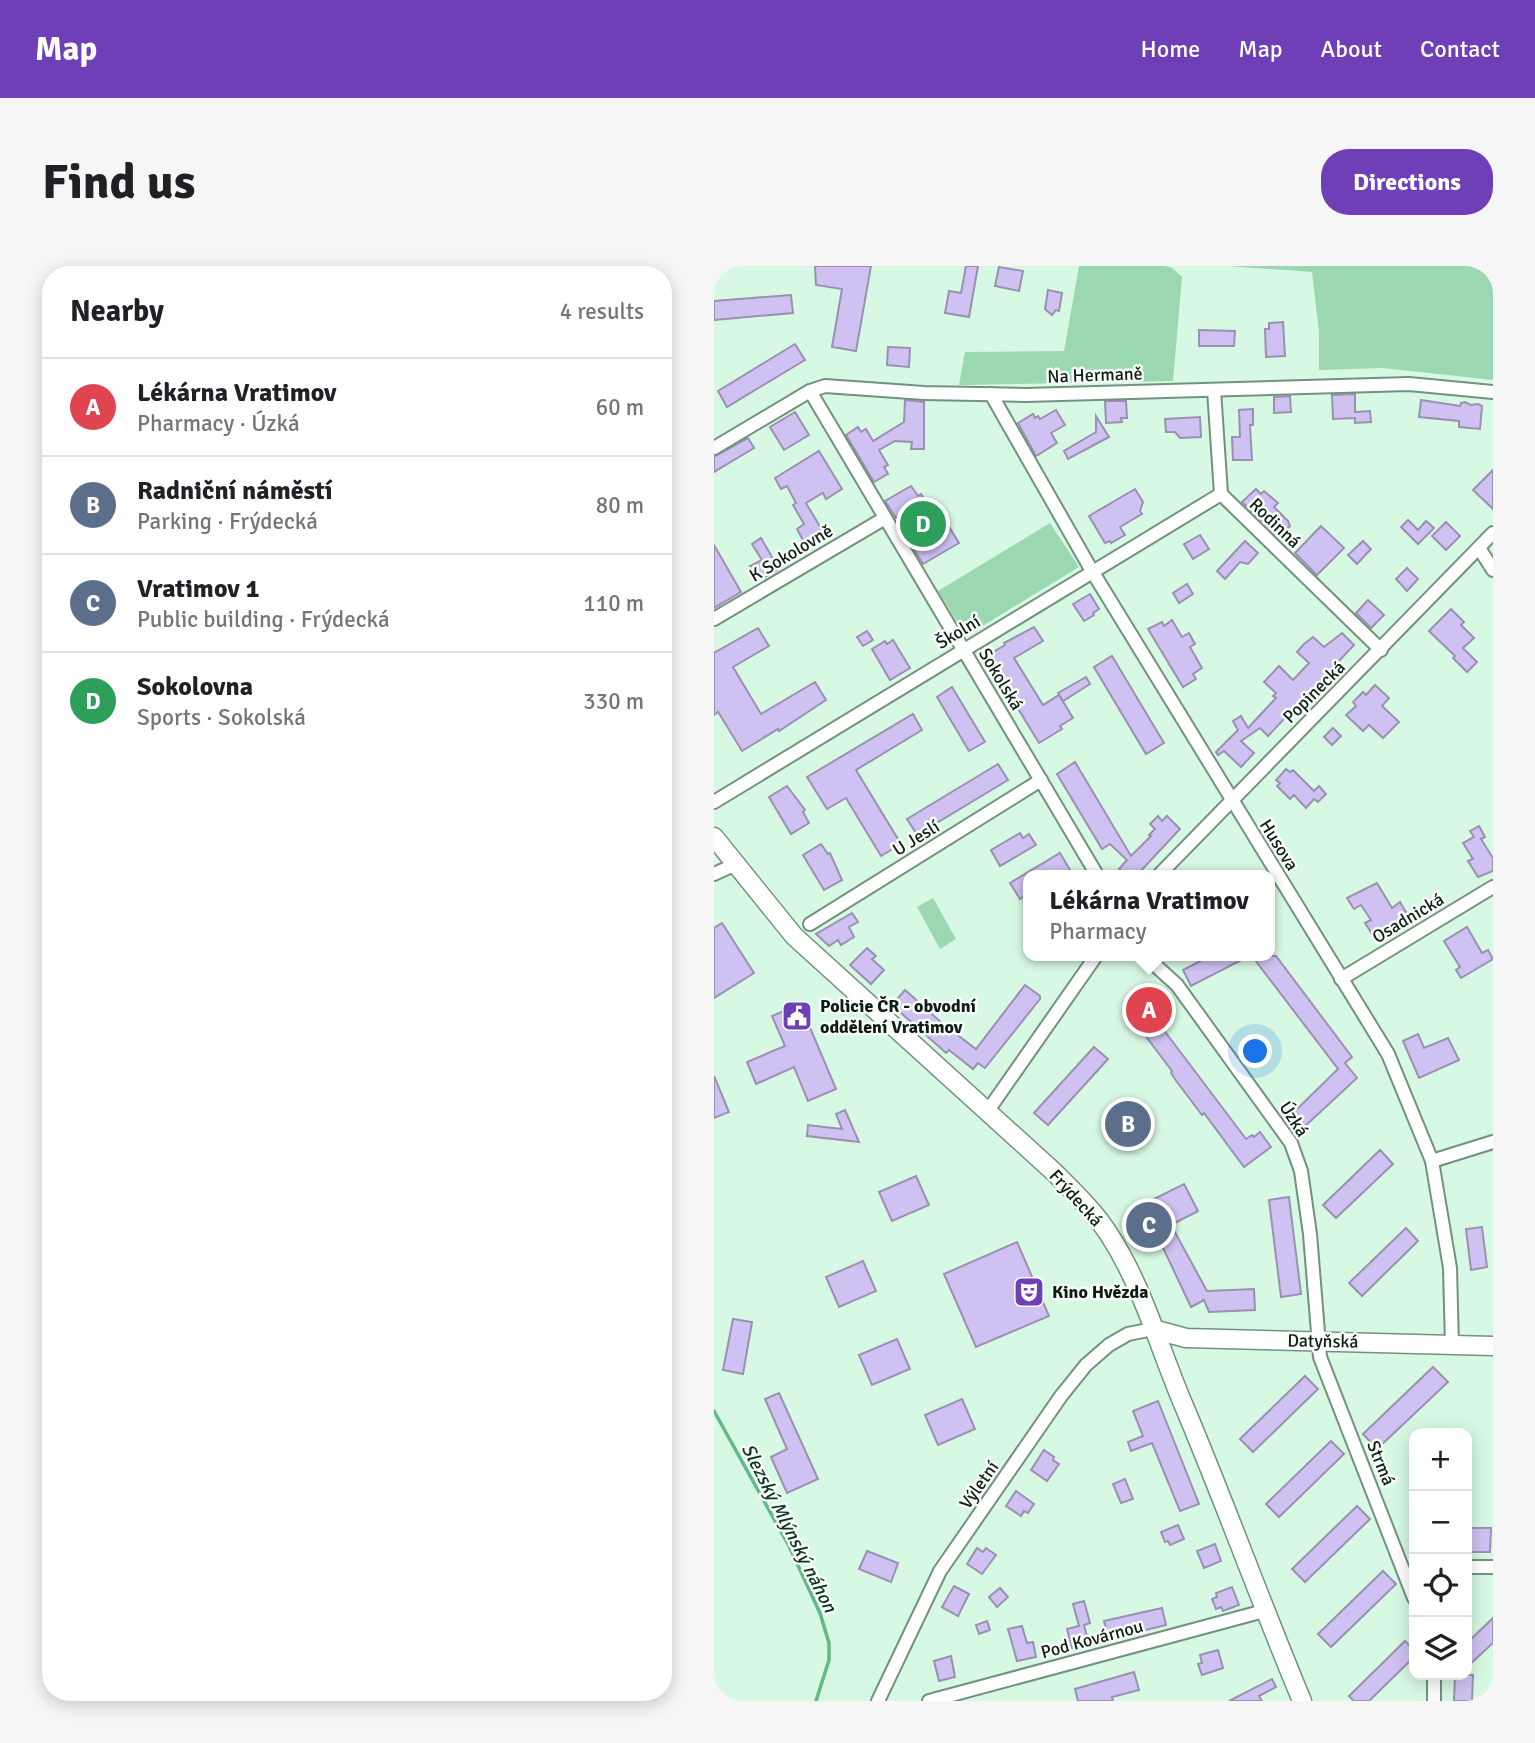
<!DOCTYPE html>
<html lang="en">
<head>
<meta charset="utf-8">
<style>
	body { margin:0; font-family:Signika,sans-serif; background:#f6f6f6; color:#202124 }
	.controls { position:absolute; right:21px; bottom:21px; display:grid; overflow:hidden; border-radius:14px; box-shadow:0 4px 18px #0003 }
	.controls button { width:63px; height:63px; display:grid; place-items:center; padding:0; border:0; border-bottom:2px solid #e0e0e0; background:#fff; color:#202124; font:35px sans-serif }
	.you { position:absolute; left:542px; top:786px; width:24px; height:24px; margin:-18px; border:5px solid #fff; border-radius:50%; background:#1a73e8; box-shadow:0 0 0 10px #1a73e833 }
	.badge { display:grid; place-items:center; width:46px; height:46px; border-radius:50%; background:#6e3fb7; color:#fff; font-size:23px; font-weight:700 }
	.pin { position:absolute; translate:-50% -50%; border:4px solid #fff; box-shadow:0 2px 7px #0006 }
	.popup { position:absolute; left:309px; top:604px; width:252px; height:91px; box-sizing:border-box; display:grid; place-content:center; border-radius:14px; background:#fff; filter:drop-shadow(0 2px 5px #0005); font-size:23px; white-space:nowrap; color:#757577 }
	.popup b { font-size:26px; color:#202124 }
	.popup::after { content:''; position:absolute; left:50%; top:100%; margin-left:-14px; border:14px solid transparent; border-top-color:#fff }
	.list { margin:0; padding:0; list-style:none }
	h2 { display:flex; justify-content:space-between; align-items:center; height:91px; margin:0; padding:0 28px; font-size:30px }
	h2 small { font-size:23px; font-weight:400; color:#757577 }
	.list li { display:grid; grid-template-columns:46px 1fr auto; gap:21px; align-items:center; box-sizing:border-box; height:98px; padding:0 28px; border-top:2px solid #e0e0e0 }
	.list b { display:block; font-size:26px; white-space:nowrap }
	.list p { margin:0; font-size:23px; white-space:nowrap; color:#757577 }
	.list em { font-size:23px; font-style:normal; color:#757577 }
	.icon { flex:none; width:38px; height:38px; fill:none; stroke:currentColor; stroke-width:2; stroke-linecap:round; stroke-linejoin:round }
	.map { position:relative; flex:none; width:779px; height:1435px; overflow:hidden; border-radius:28px }
	header { display:flex; align-items:center; gap:42px; box-sizing:border-box; height:98px; padding:0 35px; background:#6e3fb7; color:#fff }
	header strong { font-size:33px }
	nav { display:flex; gap:38px; margin-inline-start:auto; font-size:24px }
	.intro { display:flex; align-items:center; justify-content:space-between; box-sizing:border-box; height:168px; padding:0 42px }
	h1 { margin:0; font-size:49px }
	.button { padding:18px 32px; border-radius:28px; background:#6e3fb7; color:#fff; font-size:24px; font-weight:700 }
	main { display:flex; gap:42px; padding:0 42px }
	aside { flex:1; background:#fff; border-radius:28px; box-shadow:0 4px 18px #0003 }
	.map>svg:first-child { display:block }
	.green { fill:#9bd8b1 }
	.lines { fill:none; stroke-linecap:round; stroke-linejoin:round }
	.stream { stroke:#61b986; stroke-width:3.5 }
	.building { fill:#cfc2f2; stroke:#9991b0; stroke-width:2 }
	.minor-casing { stroke:#73927e; stroke-width:16 }
	.secondary-casing { stroke:#73927e; stroke-width:21 }
	.minor { stroke:#fff; stroke-width:12 }
	.secondary { stroke:#fff; stroke-width:18 }
	.labels { text-anchor:middle; dominant-baseline:central; stroke-width:5; stroke-linejoin:round; paint-order:stroke }
	.street-label { font-size:18px; fill:#0f1b14; stroke:#f8fefa }
	.poi-label { font-size:18px; font-weight:bold; fill:#0f1b14; stroke:#f8fefa; text-anchor:start }
	.water-label { font-size:19px; font-style:italic; fill:#0c331e; stroke:#f8fefa }
</style>
</head>
<body>
<header>
<strong>Map</strong>
<nav><a>Home</a><a>Map</a><a>About</a><a>Contact</a></nav>
</header>
<div class="intro"><h1>Find us</h1><a class="button">Directions</a></div>
<main>
<aside>
<h2>Nearby<small>4 results</small></h2>
<ul class="list">
<li><span class="badge" style="background:#e0444e">A</span><div><b>Lékárna Vratimov</b><p>Pharmacy · Úzká</p></div><em>60 m</em></li>
<li><span class="badge" style="background:#5c6f8a">B</span><div><b>Radniční náměstí</b><p>Parking · Frýdecká</p></div><em>80 m</em></li>
<li><span class="badge" style="background:#5c6f8a">C</span><div><b>Vratimov 1</b><p>Public building · Frýdecká</p></div><em>110 m</em></li>
<li><span class="badge" style="background:#2e9e5b">D</span><div><b>Sokolovna</b><p>Sports · Sokolská</p></div><em>330 m</em></li>
</ul>
</aside>
<div class="map">
<svg width="779" height="1435" viewBox="0 0 779 1435">
	<rect width="100%" height="100%" fill="#d7f9e3"/>
	<g class="green">
		<polygon points="365,0 451,0 458,2 468,11 459,115 245,119 251,86 350,85"/>
		<polygon points="512,0 779,0 779,114 669,102 605,104 605,66 598,6"/>
		<polygon points="336,257 365,301 257,367 248,364 224,325"/>
		<polygon points="219,632 242,673 226,683 203,641"/>
	</g>
	<g class="lines">
		<polyline class="stream" points="0,1145 75,1280 106,1347 115,1377 115,1394 102,1435"/>
	</g>
	<g class="building">
		<polygon points="101,0 157,0 142,85 118,81 128,23 102,19"/>
		<polygon points="252,0 264,0 255,51 231,47 235,25 247,27"/>
		<polygon points="285,1 309,5 305,25 281,20"/>
		<polygon points="334,24 348,27 345,45 342,44 338,49 331,43"/>
		<polygon points="77,29 79,47 0,54 0,35"/>
		<polygon points="569,56 571,90 552,91 551,63 555,63 555,57"/>
		<polygon points="485,64 521,65 520,80 485,80"/>
		<polygon points="81,78 91,94 13,141 4,125"/>
		<polygon points="174,81 196,82 195,101 173,99"/>
		<polygon points="641,128 641,146 656,145 657,156 641,157 641,152 619,153 618,129"/>
		<polygon points="576,130 577,146 560,147 560,131"/>
		<polygon points="191,134 210,136 210,183 197,183 198,176 181,175 165,184 174,199 170,201 174,208 160,216 132,169 144,161 147,166 152,163 159,175 190,156"/>
		<polygon points="707,134 746,140 747,137 751,136 757,139 764,138 768,140 766,163 745,161 745,155 705,151"/>
		<polygon points="391,135 412,135 413,152 407,152 408,156 392,157"/>
		<polygon points="539,143 539,159 536,159 538,194 519,194 518,171 526,171 525,144"/>
		<polygon points="342,144 351,159 337,167 343,177 322,190 304,157 319,148 321,152 324,150 326,153"/>
		<polygon points="81,146 95,169 70,184 56,161"/>
		<polygon points="382,150 395,171 354,193 350,185 382,166"/>
		<polygon points="486,151 487,171 466,172 461,166 452,166 451,153"/>
		<polygon points="34,172 40,182 0,206 0,191"/>
		<polygon points="105,185 128,223 112,233 109,227 92,237 108,264 90,276 83,263 90,258 79,239 82,237 73,220 67,223 61,212"/>
		<polygon points="779,204 779,243 759,224"/>
		<polygon points="197,220 204,230 207,228 226,260 232,256 245,277 209,298 199,282 205,278 188,249 182,252 171,235"/>
		<polygon points="421,223 429,236 426,245 428,248 406,261 411,269 397,277 396,275 391,277 375,250"/>
		<polygon points="542,223 547,228 550,225 564,237 560,241 574,255 576,260 567,269 564,266 561,268 528,236"/>
		<polygon points="694,254 704,264 712,255 720,262 704,278 687,261"/>
		<polygon points="732,256 746,270 732,284 718,270"/>
		<polygon points="607,260 630,282 603,309 581,287"/>
		<polygon points="486,269 495,283 479,293 470,278"/>
		<polygon points="47,272 65,303 47,313 36,300 48,294 38,278"/>
		<polygon points="531,275 544,287 534,298 526,296 511,313 503,305"/>
		<polygon points="649,275 657,283 643,298 634,289"/>
		<polygon points="0,279 27,326 0,342"/>
		<polygon points="693,302 704,313 693,325 682,313"/>
		<polygon points="473,318 479,328 465,337 459,327"/>
		<polygon points="376,328 385,343 379,347 380,349 370,355 359,338"/>
		<polygon points="654,334 670,349 657,362 642,347"/>
		<polygon points="737,343 750,356 747,359 760,372 749,382 763,396 753,406 739,392 741,390 715,365"/>
		<polygon points="458,354 468,371 475,367 481,378 476,381 488,402 479,408 482,413 469,421 434,363 448,356 450,360"/>
		<polygon points="320,361 329,375 300,392 329,439 345,429 359,452 346,460 348,463 325,477 272,390 291,379 290,377"/>
		<polygon points="44,362 55,380 19,401 47,448 101,416 112,434 65,465 64,463 28,485 6,449 4,446 0,449 0,387"/>
		<polygon points="153,365 159,374 149,380 143,371"/>
		<polygon points="628,367 640,379 554,470 546,462 527,475 540,487 527,501 510,485 504,489 502,486 524,464 519,455 527,450 534,462 562,432 559,430 562,427 550,416 565,400 579,414 595,397 583,386 590,378 599,371 610,381"/>
		<polygon points="179,374 196,402 176,414 158,383 171,375 173,378"/>
		<polygon points="398,390 450,477 432,488 380,401"/>
		<polygon points="372,411 376,418 349,435 344,427"/>
		<polygon points="661,419 675,432 668,440 685,456 669,472 655,459 649,465 632,449 642,440 639,436 649,426 652,429"/>
		<polygon points="238,421 271,476 255,485 223,431"/>
		<polygon points="199,448 208,464 142,504 187,578 167,590 132,532 113,543 93,511"/>
		<polygon points="619,462 627,470 618,479 610,471"/>
		<polygon points="361,496 417,590 437,570 435,569 441,563 436,558 444,550 448,555 453,550 466,563 423,609 411,609 405,603 413,594 396,578 388,583 343,508"/>
		<polygon points="284,498 294,514 206,567 202,567 193,553"/>
		<polygon points="572,503 576,506 579,504 600,525 605,520 612,528 604,536 600,533 592,542 580,529 576,533 563,520 566,517 562,514"/>
		<polygon points="73,520 91,544 89,546 95,557 77,568 55,531"/>
		<polygon points="765,560 771,571 767,573 779,592 779,605 764,611 754,595 759,593 749,577 760,571 756,565"/>
		<polygon points="306,567 309,572 315,568 322,579 286,600 277,584"/>
		<polygon points="107,578 114,588 116,587 128,614 110,624 89,589"/>
		<polygon points="346,587 359,609 314,609 314,627 306,633 296,617"/>
		<polygon points="663,617 678,642 686,636 696,653 675,668 674,666 661,673 651,657 657,654 647,639 640,643 633,632"/>
		<polygon points="138,647 144,656 135,661 140,671 127,679 124,674 115,680 102,668"/>
		<polygon points="8,657 40,707 0,732 0,662"/>
		<polygon points="753,661 768,687 774,684 779,693 747,712 742,704 746,701 730,675"/>
		<polygon points="153,682 162,690 158,693 170,704 157,718 136,699"/>
		<polygon points="496,690 535,690 477,720 469,704"/>
		<polygon points="538,690 562,690 638,791 631,797 643,812 589,862 577,849 624,803"/>
		<polygon points="311,719 326,730 326,733 271,802 264,797 259,803 235,784 232,787 178,739 191,724 229,758 262,783"/>
		<polygon points="444,732 455,746 443,755 532,873 538,869 540,871 546,866 557,881 530,901 490,847 488,849 463,816 457,807 458,805 418,752"/>
		<polygon points="86,738 122,823 94,835 80,801 42,818 33,796 71,780 58,750"/>
		<polygon points="704,768 710,782 734,772 745,794 705,812 689,775"/>
		<polygon points="380,781 394,793 334,859 320,847"/>
		<polygon points="0,810 15,846 0,852"/>
		<polygon points="131,844 145,876 93,870 94,859 128,863 122,848"/>
		<polygon points="666,884 679,898 622,952 609,939"/>
		<polygon points="202,910 215,939 178,955 165,926"/>
		<polygon points="470,918 484,945 457,959 493,1025 540,1023 541,1044 495,1046 490,1034 477,1041 442,967 436,970 425,948 431,945 428,939"/>
		<polygon points="575,931 587,1028 567,1031 555,934"/>
		<polygon points="768,961 773,1001 757,1004 752,963"/>
		<polygon points="692,962 704,975 648,1030 635,1017"/>
		<polygon points="303,976 335,1050 262,1081 230,1008"/>
		<polygon points="149,995 162,1025 125,1041 112,1011"/>
		<polygon points="19,1053 38,1056 29,1108 9,1104"/>
		<polygon points="183,1073 196,1103 158,1119 145,1089"/>
		<polygon points="719,1101 734,1116 663,1183 649,1168"/>
		<polygon points="591,1110 604,1123 539,1186 526,1173"/>
		<polygon points="65,1127 104,1213 73,1227 57,1191 73,1183 51,1133"/>
		<polygon points="248,1133 261,1163 224,1179 211,1149"/>
		<polygon points="444,1135 485,1238 466,1245 438,1177 417,1185 414,1176 429,1170 419,1145"/>
		<polygon points="617,1175 630,1188 565,1251 552,1238"/>
		<polygon points="330,1184 340,1191 339,1194 345,1198 333,1215 317,1204"/>
		<polygon points="411,1213 419,1233 407,1237 399,1218"/>
		<polygon points="302,1225 320,1238 314,1247 310,1245 307,1250 292,1240"/>
		<polygon points="643,1240 656,1253 591,1316 578,1303"/>
		<polygon points="464,1259 470,1273 456,1279 454,1275 451,1276 447,1266"/>
		<polygon points="753,1262 777,1262 776,1286 753,1286"/>
		<polygon points="501,1278 507,1295 490,1302 483,1285"/>
		<polygon points="263,1282 269,1286 272,1282 282,1289 268,1308 253,1298"/>
		<polygon points="153,1285 184,1297 177,1316 145,1303"/>
		<polygon points="669,1305 682,1318 617,1381 604,1368"/>
		<polygon points="240,1320 255,1328 244,1350 228,1341"/>
		<polygon points="518,1321 525,1339 509,1345 507,1341 502,1343 498,1333 503,1331 502,1327"/>
		<polygon points="286,1322 294,1331 283,1341 275,1331"/>
		<polygon points="370,1335 376,1357 370,1359 375,1378 358,1382 353,1363 365,1360 359,1338"/>
		<polygon points="448,1342 452,1359 395,1373 390,1355"/>
		<polygon points="779,1352 779,1377 753,1401 753,1377"/>
		<polygon points="273,1355 276,1364 265,1368 262,1359"/>
		<polygon points="308,1360 313,1377 319,1376 322,1391 303,1395 294,1363"/>
		<polygon points="691,1375 700,1384 700,1391 655,1435 640,1435 635,1430"/>
		<polygon points="504,1384 509,1402 488,1409 484,1398 488,1397 486,1389"/>
		<polygon points="237,1390 241,1411 225,1415 220,1395"/>
		<polygon points="420,1406 425,1424 398,1431 399,1435 364,1435 361,1423"/>
		<polygon points="741,1409 759,1409 758,1435 740,1435"/>
		<polygon points="558,1413 562,1421 545,1430 548,1435 515,1435"/>
	</g>
	<g class="lines">
		<g class="minor-casing">
			<g id="minor">
				<polyline points="500,124 507,228 667,384"/>
				<polyline points="96,125 383,609"/>
				<polyline points="277,128 378,305 674,788 718,895 736,1002 738,1079"/>
				<polyline points="0,182 96,125 111,120 210,127 312,129 695,118 779,126"/>
				<polyline points="765,282 779,304"/>
				<polyline points="0,353 171,252"/>
				<polyline points="0,536 507,228"/>
				<polyline points="0,608 20,599"/>
				<polyline points="445,609 779,267"/>
				<polyline points="96,658 327,514"/>
				<polyline points="431,690 463,719 577,877 587,905 596,968 606,1091 700,1332"/>
				<polyline points="627,713 779,621"/>
				<polyline points="273,846 382,690"/>
				<polyline points="718,895 779,876"/>
				<polyline points="753,1301 779,1301"/>
				<polyline points="720,1409 720,1435"/>
				<polyline points="164,1435 226,1305 347,1130 372,1099 395,1079 414,1068 439,1063"/>
				<polyline points="215,1435 550,1345"/>
			</g>
		</g>
		<g class="secondary-casing">
			<g id="secondary">
				<path d="M0 571 80 670 340 906C360 926 381 946 396 970 429 1021 446 1084 470 1140 511 1237 547 1337 588 1435"/>
				<polyline points="439,1063 472,1072 779,1080"/>
			</g>
		</g>
		<use href="#minor" class="minor"/>
		<use href="#secondary" class="secondary"/>
	</g>
	<defs>
		<g id="civic-square" transform="scale(1.575)"><rect x="-9" y="-9" width="18" height="18" rx="4" fill="#6e3fb7" stroke="#f8fefa"/><path d="M-.6-6.5H3V-4.5H.6V-3L4-1V1h2V6H-6V1h2V-1L-.6-3ZM-1.2 2.5V6h2.4V2.5Z" fill="#fff"/></g>
		<g id="theatre-square" transform="scale(1.575)"><rect x="-9" y="-9" width="18" height="18" rx="4" fill="#6e3fb7" stroke="#f8fefa"/><path d="M-5-5.5Q0-4 5-5.5V0Q5 5 0 6Q-5 5-5 0ZM-3.3-2.5H-1v1.5H-3.3ZM1-2.5H3.3v1.5H1ZM-2.8 1Q0 5.5 2.8 1Z" fill="#fff"/></g>
	</defs>
	<g fill-rule="evenodd">
		<use href="#civic-square" x="83" y="750"/>
		<use href="#theatre-square" x="315" y="1026"/>
	</g>
	<g class="labels">
		<g class="street-label">
			<text transform="translate(381 109) rotate(-2)">Na Hermaně</text>
			<text transform="translate(561 257) rotate(44)">Rodinná</text>
			<text transform="translate(77 287) rotate(-31)">K Sokolovně</text>
			<text transform="translate(244 366) rotate(-31)">Školní</text>
			<text transform="translate(287 413) rotate(59)">Sokolská</text>
			<text transform="translate(600 426) rotate(-45)">Popinecká</text>
			<text transform="translate(202 572) rotate(-32)">U Jeslí</text>
			<text transform="translate(565 579) rotate(58)">Husova</text>
			<text transform="translate(694 652) rotate(-31)">Osadnická</text>
			<text transform="translate(580 853) rotate(57)">Úzká</text>
			<text transform="translate(362 932) rotate(48)">Frýdecká</text>
			<text transform="translate(609 1075) rotate(1)">Datyňská</text>
			<text transform="translate(667 1197) rotate(68)">Strmá</text>
			<text transform="translate(265 1219) rotate(-55)">Výletní</text>
			<text transform="translate(378 1373) rotate(-15)">Pod Kovárnou</text>
		</g>
		<g class="poi-label">
			<text x="106" y="740">Policie ČR - obvodní<tspan x="106" dy="21">oddělení Vratimov</tspan></text>
			<text x="338" y="1026">Kino Hvězda</text>
		</g>
		<g class="water-label">
			<text transform="translate(75 1262) rotate(63)">Slezský Mlýnský náhon</text>
		</g>
	</g>
</svg>
<div class="controls">
<button>+</button>
<button>−</button>
<button><svg class="icon" aria-label="locate" viewBox="0 0 24 24"><circle cx="12" cy="12" r="6"/><path d="M12 2v4M12 18v4M2 12h4M18 12h4"/></svg></button>
<button><svg class="icon" aria-label="layers" viewBox="0 0 24 24"><path d="M12 4l9 5-9 5-9-5zM3 14l9 5 9-5"/></svg></button>
</div>
<div class="you"></div>
<div class="pin badge" style="left:435px;top:744px;background:#e0444e">A</div>
<div class="popup"><b>Lékárna Vratimov</b>Pharmacy</div>
<div class="pin badge" style="left:414px;top:858px;background:#5c6f8a">B</div>
<div class="pin badge" style="left:435px;top:959px;background:#5c6f8a">C</div>
<div class="pin badge" style="left:209px;top:258px;background:#2e9e5b">D</div>
</div>
</main>
</body>
</html>
